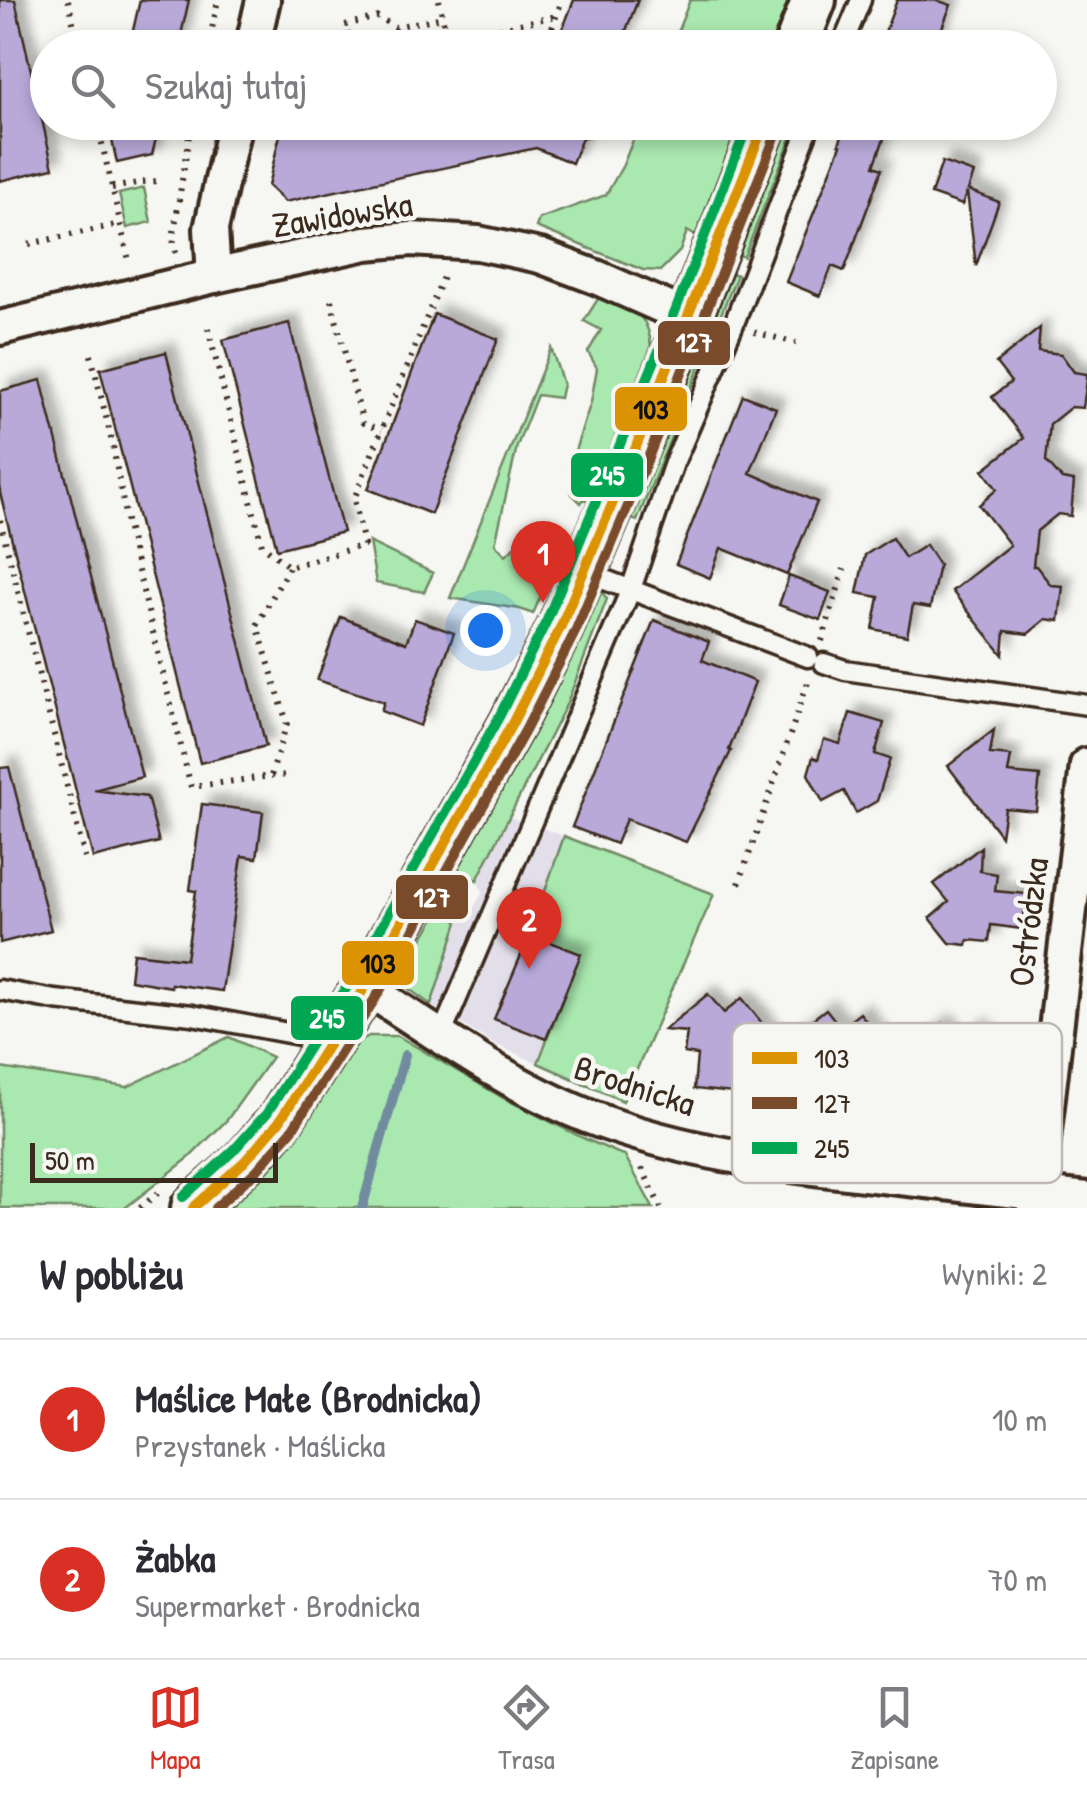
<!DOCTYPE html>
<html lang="pl">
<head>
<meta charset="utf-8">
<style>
	body { margin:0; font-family:"Patrick Hand",sans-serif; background:#f2f2f3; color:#2b2b33 }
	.scale { position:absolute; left:30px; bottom:25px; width:248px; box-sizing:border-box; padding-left:10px; border:5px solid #3b2a1e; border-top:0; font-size:28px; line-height:35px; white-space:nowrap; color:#3b2a1e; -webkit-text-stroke:8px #f6f6f2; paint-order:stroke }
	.you { position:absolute; left:485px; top:630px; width:35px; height:35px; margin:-25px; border:8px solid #fff; border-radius:50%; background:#1a73e8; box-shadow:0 0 0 15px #1a73e833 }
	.badge { display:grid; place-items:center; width:65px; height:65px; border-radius:50%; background:#d93025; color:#fff; font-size:32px; font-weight:700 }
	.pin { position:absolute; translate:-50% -82px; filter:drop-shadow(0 2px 5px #0008) }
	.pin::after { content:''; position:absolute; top:52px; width:35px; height:30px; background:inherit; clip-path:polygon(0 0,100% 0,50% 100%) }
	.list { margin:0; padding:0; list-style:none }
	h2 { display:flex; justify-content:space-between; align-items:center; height:130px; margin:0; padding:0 40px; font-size:42px }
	h2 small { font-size:32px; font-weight:400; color:#7c7c81 }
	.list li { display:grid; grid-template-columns:65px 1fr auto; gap:30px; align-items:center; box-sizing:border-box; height:160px; padding:0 40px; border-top:2px solid #e1e1e2 }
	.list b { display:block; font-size:38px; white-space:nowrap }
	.list p { margin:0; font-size:32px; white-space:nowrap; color:#7c7c81 }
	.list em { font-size:32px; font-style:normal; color:#7c7c81 }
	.icon { flex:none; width:55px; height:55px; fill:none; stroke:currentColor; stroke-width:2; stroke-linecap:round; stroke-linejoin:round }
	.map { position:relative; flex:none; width:1087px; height:1208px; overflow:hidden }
	.search { position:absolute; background:#fff; box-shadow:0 5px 15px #0003; left:30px; right:30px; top:30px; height:110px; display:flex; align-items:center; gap:25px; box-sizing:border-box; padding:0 35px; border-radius:55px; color:#7c7c81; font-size:38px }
	.sheet { height:450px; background:#fff }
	nav { display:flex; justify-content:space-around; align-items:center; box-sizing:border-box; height:140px; border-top:2px solid #e1e1e2; background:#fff; font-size:28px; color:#7c7c81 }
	nav a { display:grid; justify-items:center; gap:5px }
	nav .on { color:#d93025 }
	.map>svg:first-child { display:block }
	.built { fill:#e3dfea }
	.green { fill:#a9e8af; stroke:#728966; stroke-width:2.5 }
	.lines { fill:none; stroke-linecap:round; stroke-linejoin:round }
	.stream { stroke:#728c9f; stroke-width:10 }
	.building { fill:#b8a9d9; stroke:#3b2a1e; stroke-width:2.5; filter:url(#shadow) }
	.service-casing { stroke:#3b2a1e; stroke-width:25 }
	.minor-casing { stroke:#3b2a1e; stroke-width:40 }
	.tertiary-casing { stroke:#3b2a1e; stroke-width:50 }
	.path { stroke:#3b2a1e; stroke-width:6; stroke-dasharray:2.5 8; stroke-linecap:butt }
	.service { stroke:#f6f6f2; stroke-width:18 }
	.minor { stroke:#f6f6f2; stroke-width:32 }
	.tertiary { stroke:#f6f6f2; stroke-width:42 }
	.bus-1-casing { stroke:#f6f6f2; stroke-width:18 }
	.bus-2-casing { stroke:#f6f6f2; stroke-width:18 }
	.bus-3-casing { stroke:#f6f6f2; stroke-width:18 }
	.bus-1 { stroke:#db9304; stroke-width:10 }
	.bus-2 { stroke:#7a4b2a; stroke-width:10 }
	.bus-3 { stroke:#00a651; stroke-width:10 }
	.labels { text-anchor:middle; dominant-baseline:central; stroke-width:9; stroke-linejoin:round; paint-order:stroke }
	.street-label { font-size:35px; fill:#3b2a1e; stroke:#f6f6f2 }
	.key { fill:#f6f6f2; stroke:#beb9b2; stroke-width:2.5 }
	.key-label { font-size:28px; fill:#3b2a1e }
	.line-badge { stroke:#f6f6f2; stroke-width:4 }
	.badge-label { font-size:28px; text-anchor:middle; font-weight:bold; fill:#fff }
	.pale-badge-label { font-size:28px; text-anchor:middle; font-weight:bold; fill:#111 }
</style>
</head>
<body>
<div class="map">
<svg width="1087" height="1208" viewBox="0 0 1087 1208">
	<defs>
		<filter id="shadow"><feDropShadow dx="9" dy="-9" stdDeviation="5" flood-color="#0004"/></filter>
	</defs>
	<rect width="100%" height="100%" fill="#f6f6f2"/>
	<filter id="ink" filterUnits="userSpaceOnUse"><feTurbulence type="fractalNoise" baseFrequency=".01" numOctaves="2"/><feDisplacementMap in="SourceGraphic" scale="20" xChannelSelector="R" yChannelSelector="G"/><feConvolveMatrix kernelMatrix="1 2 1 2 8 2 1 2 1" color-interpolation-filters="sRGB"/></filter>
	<g filter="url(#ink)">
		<polygon class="built" points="510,817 564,836 530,934 581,954 538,1063 492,1043 431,1005 458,922 470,914 483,892 477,880"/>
		<g class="green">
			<polygon points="690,0 792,0 773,47 671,48"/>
			<polygon points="640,123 743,123 696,236 687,231 680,251 660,271 643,270 536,227 539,219 606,195 623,165"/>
			<polygon points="777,123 797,123 744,257 726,250"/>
			<polygon points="144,188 151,222 127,228 119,194"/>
			<polygon points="719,268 737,275 637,521 619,514"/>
			<path d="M601 294C630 308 650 312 651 349L591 502 584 499 581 503 572 494 569 469 591 402 597 368 588 352 601 330 584 321Z"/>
			<polygon points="551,348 563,384 560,398 537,395 517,446 495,544 506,555 526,534 551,538 564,542 533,614 520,609 450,598"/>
			<polygon points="369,542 433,573 424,592 376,583"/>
			<polygon points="601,591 607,599 567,703 477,880 452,868 583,605"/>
			<polygon points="564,836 714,894 623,1101 538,1063 580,955 530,934"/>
			<polygon points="440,909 458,922 431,1005 405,986 402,969 417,948"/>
			<polygon points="369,1036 398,1036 503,1098 583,1138 625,1156 653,1208 213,1208 337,1053"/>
			<polygon points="229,1037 272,1057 227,1120 190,1157 125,1208 0,1208 0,1068 127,1087"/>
		</g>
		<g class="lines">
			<polyline class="stream" points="362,1208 405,1055"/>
		</g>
		<g class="building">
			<polygon points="0,0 15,0 53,168 0,181"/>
			<polygon points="140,0 189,0 178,48 129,48"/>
			<polygon points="574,0 638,0 619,48 555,48"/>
			<polygon points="897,0 936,0 951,5 934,48 879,48"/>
			<polygon points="108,122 160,122 152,155 117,163"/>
			<polygon points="283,122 598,122 599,134 582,138 572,163 536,148 285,202 268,186"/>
			<polygon points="847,122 890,122 874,166 882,169 844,271 832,266 820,296 786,282 841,145 839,144"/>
			<polygon points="942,162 974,173 968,190 999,202 976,266 967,192 962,205 931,194"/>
			<polygon points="434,314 498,339 431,514 368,489"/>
			<polygon points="289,323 343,532 277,549 223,340"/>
			<polygon points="1040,328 1038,351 1061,354 1074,372 1087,374 1087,380 1083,408 1071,407 1050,424 1046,461 1062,479 1074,481 1071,516 1058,514 1037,531 1033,566 1036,566 1051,585 1063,586 1059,621 1046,619 1028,634 1005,631 1003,655 952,591 1010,545 979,505 997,489 983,470 1024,438 992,397 1011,382 996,363"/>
			<polygon points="166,352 266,746 200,763 100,369"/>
			<polygon points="41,380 142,777 94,790 147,797 159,842 93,858 0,493 0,391"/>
			<polygon points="743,395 776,408 750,473 817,502 787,575 721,548 710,578 676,564"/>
			<polygon points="892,538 905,558 926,545 939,565 930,608 913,605 907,636 873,629 879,597 857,593 865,555"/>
			<polygon points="789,576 830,592 820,620 779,605"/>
			<polygon points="341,617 406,643 415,619 454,633 420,726 381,711 384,702 317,680"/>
			<polygon points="654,620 709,642 702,660 755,682 729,750 731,751 686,842 626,819 616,844 572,827"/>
			<polygon points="850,713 884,723 875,754 890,759 877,801 856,813 844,791 823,802 808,774 813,757 818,759 824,739 840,744"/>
			<polygon points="994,730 990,754 1011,756 1008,773 1040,776 1036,811 1005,808 1001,836 948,766"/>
			<polygon points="9,767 51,930 0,943 0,768"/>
			<polygon points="202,804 263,812 257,858 242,856 222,991 171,984 171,987 130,980 133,953 186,959 196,891 190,890"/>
			<polygon points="981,847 980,871 997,874 995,891 1027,894 1022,929 991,925 989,942 968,940 967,945 950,943 930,918 949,902 934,884"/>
			<polygon points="530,934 581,954 546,1039 494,1019"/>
			<polygon points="708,994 724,1013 742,998 777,1042 753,1038 752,1061 736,1059 733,1093 694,1089 697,1055 684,1053 687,1032 664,1030"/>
			<polygon points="826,1009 841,1028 860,1013 878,1037 878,1056 872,1055 870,1075 855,1074 851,1108 811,1104 814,1076 802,1070 804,1046 782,1043"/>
			<polygon points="943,1023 959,1042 978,1027 1012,1072 990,1068 987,1089 970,1088 968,1122 928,1118 931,1083 919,1082 921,1063 897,1059"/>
		</g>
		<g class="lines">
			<g class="service-casing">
				<g id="service">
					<polyline points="841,48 861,0"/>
					<polyline points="584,572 808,657"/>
					<polyline points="824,663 845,670 1087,705"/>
					<polyline points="0,990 55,1000 192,1015 331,1041"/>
					<polyline points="441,1036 631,589 674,463 733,326 811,122"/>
				</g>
			</g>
			<g class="minor-casing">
				<g id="minor">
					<polyline points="252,48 263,0"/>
					<polyline points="214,276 211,229 235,122"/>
					<polyline points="0,328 214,276 366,243 411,239 478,243 540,256 596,277 689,318"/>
					<path d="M365 987C436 1033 508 1085 587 1116 684 1154 789 1166 891 1177 956 1184 1022 1192 1087 1199"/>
					<polyline points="1035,1208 1087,765"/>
				</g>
			</g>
			<g class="tertiary-casing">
				<g id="tertiary">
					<polyline points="795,48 814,0"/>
					<polyline points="193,1208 245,1161 279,1122 365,987 513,722 561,626 632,457 689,318 765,122"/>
				</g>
			</g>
			<g class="path">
				<polyline points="68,0 79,48"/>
				<polyline points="439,0 447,40 556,16"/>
				<polyline points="208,48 218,0"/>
				<polyline points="300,48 349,37 345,25 378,17 395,27 443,17"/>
				<polyline points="545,48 562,0"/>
				<polyline points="97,122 130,265"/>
				<polyline points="112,188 142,182 160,181"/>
				<polyline points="29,244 120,224"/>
				<polyline points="176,253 173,239 191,122"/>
				<polyline points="331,300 363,423 382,430"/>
				<polyline points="208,328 262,545 289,567 364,545 354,499 443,277 449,277"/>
				<polyline points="754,332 796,343"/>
				<polyline points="91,355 113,446 127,526 191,787 271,776 287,723 257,625 289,567"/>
				<polyline points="0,520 85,858"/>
				<polyline points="822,641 844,569"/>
				<polyline points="271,776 292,775"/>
				<polyline points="739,884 808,682"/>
				<polyline points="642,1168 661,1208"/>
				<polyline points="140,1208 158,1193"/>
			</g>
			<use href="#service" class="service"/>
			<use href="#minor" class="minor"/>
			<use href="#tertiary" class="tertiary"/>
			<g class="bus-1-casing">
				<polyline id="bus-1" points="193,1208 245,1161 279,1122 365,987 513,722 561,626 632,457 765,122"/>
			</g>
			<g class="bus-2-casing">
				<polyline id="bus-2" points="215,1208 256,1171 292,1130 378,994 526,729 575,632 646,463 779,127"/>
			</g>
			<g class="bus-3-casing">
				<polyline id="bus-3" points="183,1197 234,1150 267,1113 352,979 500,715 547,620 675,312 749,122"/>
			</g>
			<use href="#bus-1" class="bus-1"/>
			<use href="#bus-2" class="bus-2"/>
			<use href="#bus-3" class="bus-3"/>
		</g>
	</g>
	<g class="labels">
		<g class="street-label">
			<text transform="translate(342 214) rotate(-9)">Zawidowska</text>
			<text transform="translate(1028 922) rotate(-83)">Ostródzka</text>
			<text transform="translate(635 1085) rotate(18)">Brodnicka</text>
		</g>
	</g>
	<rect x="732" y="1023" width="330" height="160" rx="15" class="key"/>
	<rect x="752" y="1052" width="45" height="12" fill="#db9304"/>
	<rect x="752" y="1097" width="45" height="12" fill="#7a4b2a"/>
	<rect x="752" y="1142" width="45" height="12" fill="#00a651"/>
	<g class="key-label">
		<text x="814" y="1068">103</text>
		<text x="814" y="1113">127</text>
		<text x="814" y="1158">245</text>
	</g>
	<g class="line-badge">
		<rect x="656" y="319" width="76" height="48" rx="10" fill="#7a4b2a"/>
		<rect x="613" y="385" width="76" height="48" rx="10" fill="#db9304"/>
		<rect x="569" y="451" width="76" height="48" rx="10" fill="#00a651"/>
		<rect x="394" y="873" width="76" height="48" rx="10" fill="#7a4b2a"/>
		<rect x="340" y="939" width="76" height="48" rx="10" fill="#db9304"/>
		<rect x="289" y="994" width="76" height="48" rx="10" fill="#00a651"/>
	</g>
	<g class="badge-label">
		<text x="694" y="352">127</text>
		<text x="607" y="485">245</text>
		<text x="432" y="907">127</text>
		<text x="327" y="1028">245</text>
	</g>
	<g class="pale-badge-label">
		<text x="651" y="419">103</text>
		<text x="378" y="973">103</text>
	</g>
</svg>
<div class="scale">50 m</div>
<div class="you"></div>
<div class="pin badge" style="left:543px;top:603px">1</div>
<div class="pin badge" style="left:529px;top:969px">2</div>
<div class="search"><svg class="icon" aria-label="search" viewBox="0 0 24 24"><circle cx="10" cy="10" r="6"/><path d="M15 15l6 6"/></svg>Szukaj tutaj</div>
</div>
<section class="sheet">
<h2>W pobliżu<small>Wyniki: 2</small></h2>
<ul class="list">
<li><span class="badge">1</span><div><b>Maślice Małe (Brodnicka)</b><p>Przystanek · Maślicka</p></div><em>10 m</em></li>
<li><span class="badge">2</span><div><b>Żabka</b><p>Supermarket · Brodnicka</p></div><em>70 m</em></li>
</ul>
</section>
<nav>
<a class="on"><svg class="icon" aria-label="map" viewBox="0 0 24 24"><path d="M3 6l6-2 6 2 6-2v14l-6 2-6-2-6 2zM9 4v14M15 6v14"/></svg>Mapa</a>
<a><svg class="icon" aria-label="directions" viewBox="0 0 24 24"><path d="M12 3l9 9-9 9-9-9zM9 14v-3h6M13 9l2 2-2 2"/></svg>Trasa</a>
<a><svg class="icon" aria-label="saved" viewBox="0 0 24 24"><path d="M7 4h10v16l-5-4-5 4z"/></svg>Zapisane</a>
</nav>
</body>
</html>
